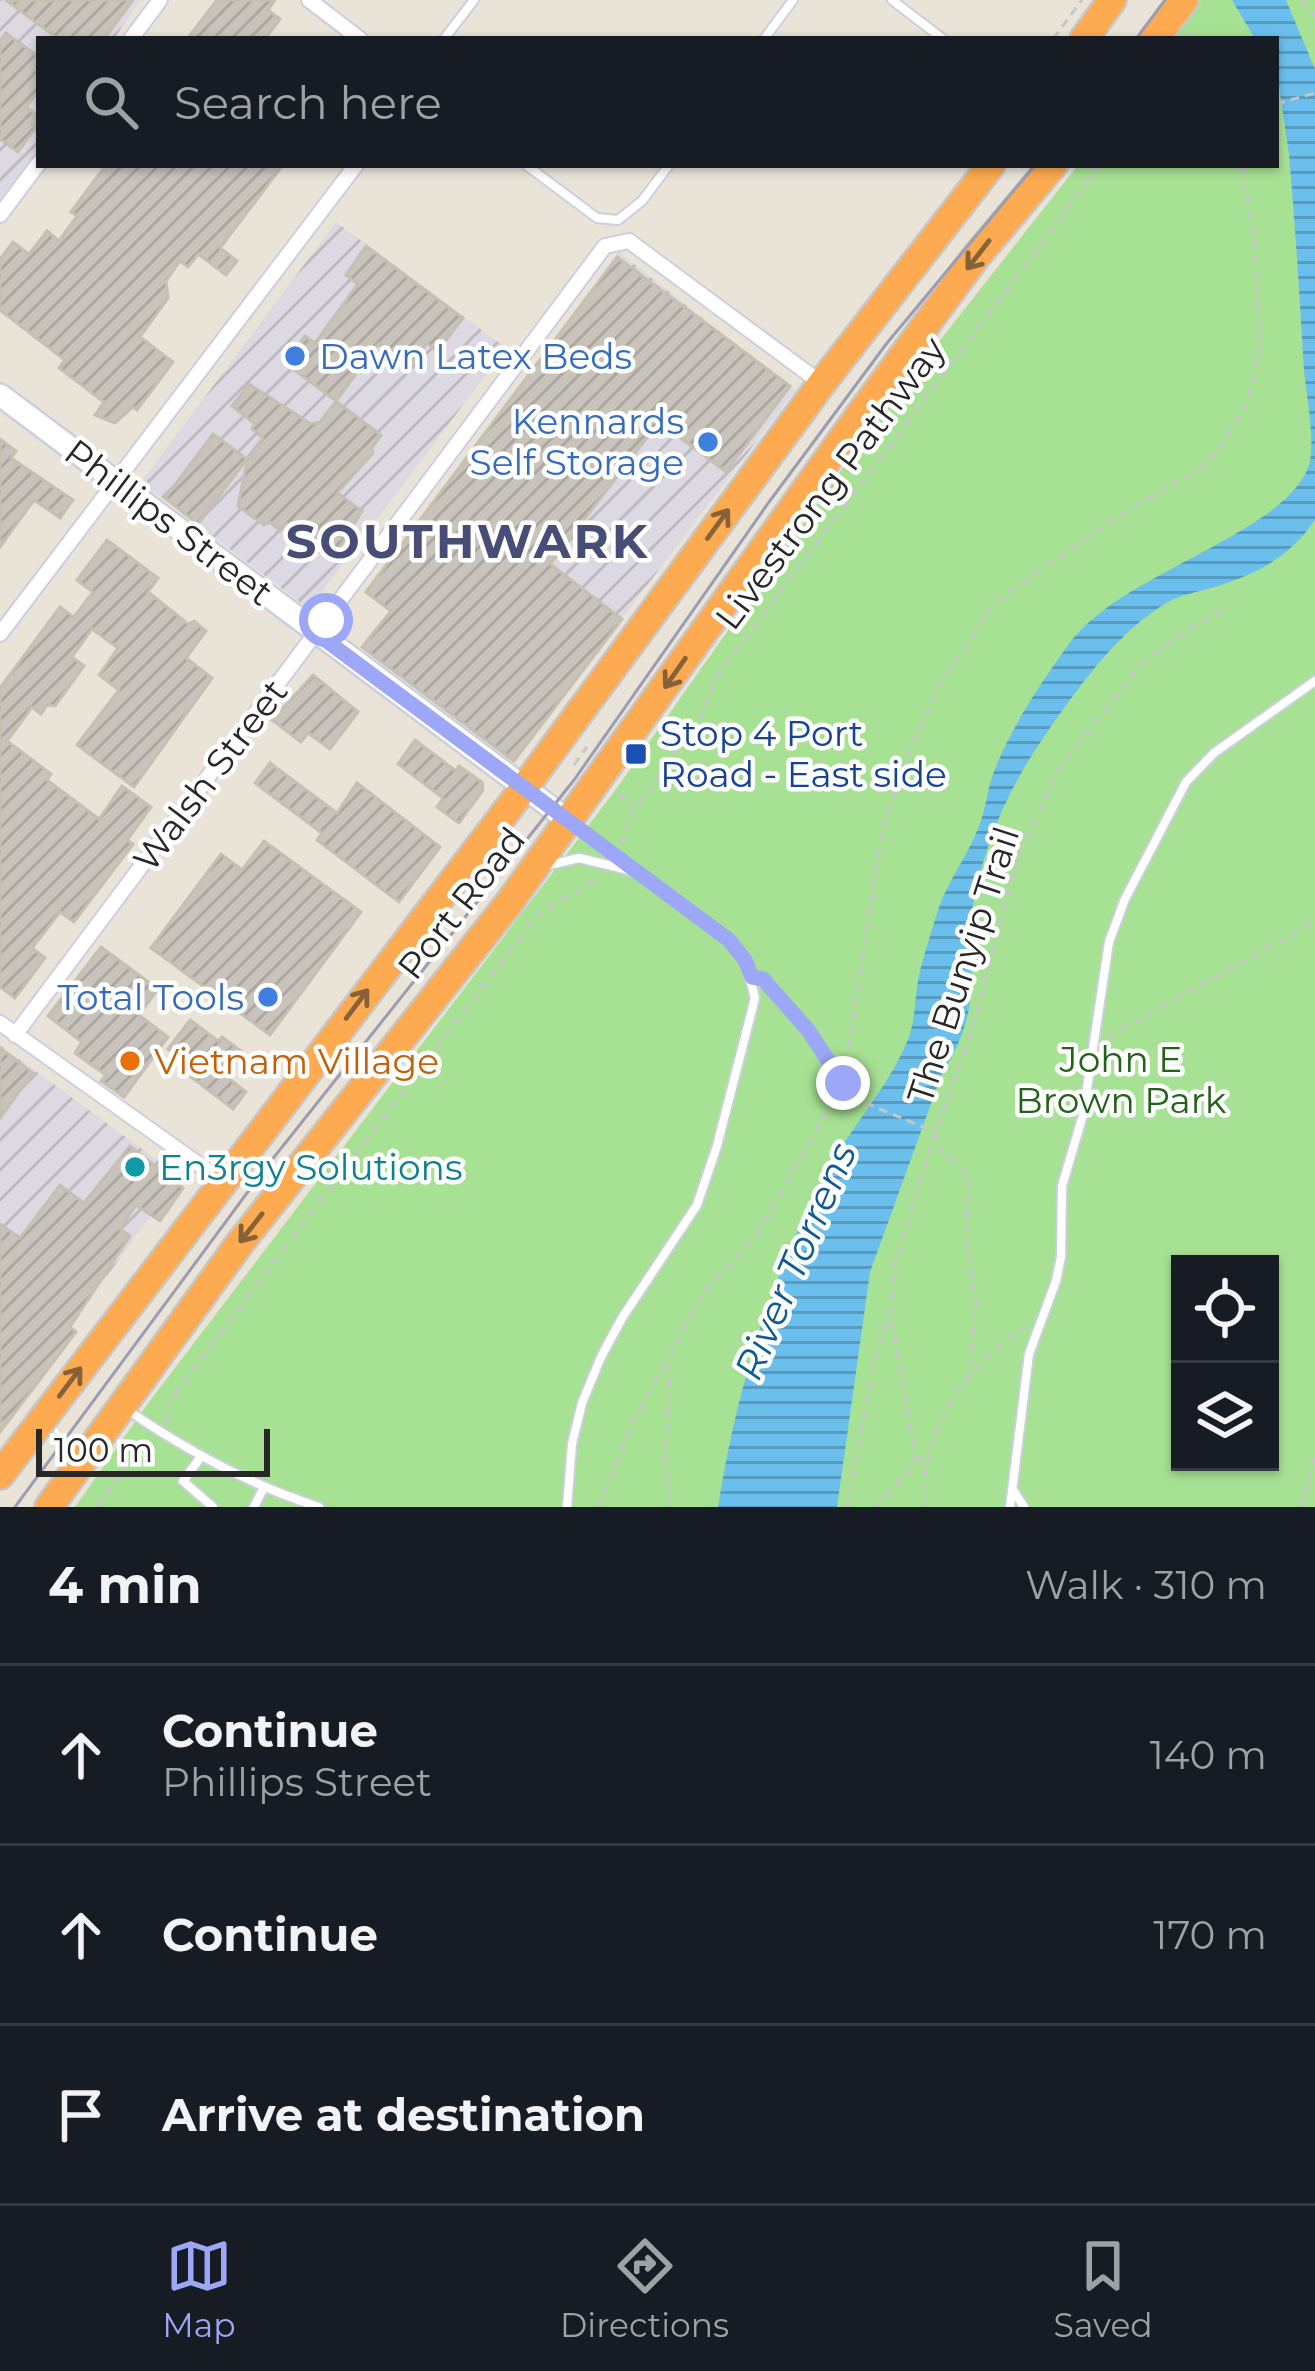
<!DOCTYPE html>
<html lang="en">
<head>
<meta charset="utf-8">
<style>
	body { margin:0; font-family:Montserrat,sans-serif; background:#242831; color:#f1f3f6 }
	.controls { position:absolute; right:36px; bottom:36px; display:grid; overflow:hidden; border-radius:0px; box-shadow:0 3px 9px #0004 }
	.controls button { width:108px; height:108px; display:grid; place-items:center; padding:0; border:0; border-bottom:3px solid #363941; background:#171b24; color:#f1f3f6; font:60px sans-serif }
	.scale { position:absolute; left:36px; bottom:30px; width:234px; box-sizing:border-box; padding-left:12px; border:6px solid #272727; border-top:0; font-size:33px; line-height:42px; white-space:nowrap; color:#272727; -webkit-text-stroke:9px #fff; paint-order:stroke }
	.stop { position:absolute; width:36px; height:36px; margin:-27px; border:9px solid #9da7f7; border-radius:50%; background:#fff }
	.stop.end { background:#9da7f7; border-color:#fff; box-shadow:0 3px 12px #0008 }
	.list { margin:0; padding:0; list-style:none }
	h2 { display:flex; justify-content:space-between; align-items:center; height:156px; margin:0; padding:0 48px; font-size:51px }
	h2 small { font-size:39px; font-weight:400; color:#9ea1a6 }
	.list li { display:grid; grid-template-columns:78px 1fr auto; gap:36px; align-items:center; box-sizing:border-box; height:180px; padding:0 48px; border-top:3px solid #363941 }
	.list b { display:block; font-size:45px; white-space:nowrap }
	.list p { margin:0; font-size:39px; white-space:nowrap; color:#9ea1a6 }
	.list em { font-size:39px; font-style:normal; color:#9ea1a6 }
	.icon { flex:none; width:66px; height:66px; fill:none; stroke:currentColor; stroke-width:2; stroke-linecap:round; stroke-linejoin:round }
	.map { position:relative; flex:none; width:1315px; height:1507px; overflow:hidden }
	.search { position:absolute; background:#171b24; box-shadow:0 3px 9px #0004; left:36px; right:36px; top:36px; height:132px; display:flex; align-items:center; gap:30px; box-sizing:border-box; padding:0 42px; border-radius:0px; color:#9ea1a6; font-size:45px }
	.sheet { height:696px; background:#171b24 }
	nav { display:flex; justify-content:space-around; align-items:center; box-sizing:border-box; height:168px; border-top:3px solid #363941; background:#171b24; font-size:33px; color:#9ea1a6 }
	nav a { display:grid; justify-items:center; gap:6px }
	nav .on { color:#9da7f7 }
	.map>svg:first-child { display:block }
	.industrial { fill:url(#industrial-furrows) }
	.grass { fill:#a7e194; fill-rule:evenodd }
	.water { fill:url(#water-rules) }
	.building { fill:url(#building-hatch); stroke:#c5c0b2; stroke-width:3 }
	.lines { fill:none; stroke-linecap:round; stroke-linejoin:round }
	.lane-casing { stroke:#cdcfe0; stroke-width:12 }
	.street-casing { stroke:#cdcfe0; stroke-width:18 }
	.secondary-casing { stroke:#cdcfe0; stroke-width:26 }
	.highway-casing { stroke:#c7c7c7; stroke-width:32 }
	.path { stroke:#c7c7c7; stroke-width:3; stroke-dasharray:9 6; stroke-linecap:butt }
	.lane { stroke:#fff; stroke-width:8 }
	.street { stroke:#fff; stroke-width:14 }
	.secondary { stroke:#fff; stroke-width:21 }
	.highway { stroke:#fdaa50; stroke-width:27 }
	.tram { stroke:#9b9db2; stroke-width:3 }
	.oneway { stroke:#876239 }
	.route { stroke:#9da7f7; stroke-width:15 }
	.shop-dot { fill:#3f7fe0; stroke:#fff; stroke-width:4.5 }
	.transit-dot { fill:#1a4fb4; stroke:#fff; stroke-width:4.5 }
	.food-dot { fill:#e8710a; stroke:#fff; stroke-width:4.5 }
	.culture-dot { fill:#0f9aa8; stroke:#fff; stroke-width:4.5 }
	.labels { text-anchor:middle; dominant-baseline:central; stroke-width:9; stroke-linejoin:round; paint-order:stroke }
	.shop-label { font-size:36px; fill:#366cbe; stroke:#fff; text-anchor:end }
	.street-label { font-size:36px; fill:#272727; stroke:#fff }
	.transit-label { font-size:36px; fill:#164399; stroke:#fff; text-anchor:start }
	.park-label { font-size:36px; fill:#226219; stroke:#fff }
	.food-label { font-size:36px; fill:#c56008; stroke:#fff; text-anchor:start }
	.culture-label { font-size:36px; fill:#0d838f; stroke:#fff; text-anchor:start }
	.water-label { font-size:39px; font-style:italic; fill:#0e5a94; stroke:#fff }
	.district-label { font-size:48px; font-weight:bold; letter-spacing:3px; fill:#484d77; stroke:#fff }
</style>
</head>
<body>
<div class="map">
<svg width="1315" height="1507" viewBox="0 0 1315 1507">
	<defs>
		<pattern id="industrial-furrows" width="10" height="10" patternUnits="userSpaceOnUse" patternTransform="scale(3)"><rect width="10" height="10" fill="#dcd9e2"/><path d="M-1 1l2-2M0 10L10 0M9 11l2-2" fill="none" stroke="#bdbac2"/></pattern>
		<pattern id="water-rules" width="6" height="5" patternUnits="userSpaceOnUse" patternTransform="scale(3)"><rect width="6" height="5" fill="#6abfed"/><path d="M0 2.5h6" fill="none" stroke="#579bc0"/></pattern>
		<pattern id="building-hatch" width="6" height="6" patternUnits="userSpaceOnUse" patternTransform="scale(3)"><rect width="6" height="6" fill="#c8c3bb"/><path d="M-1 1l2-2M0 6l6-6M5 7l2-2" fill="none" stroke="#aca8a1"/></pattern>
	</defs>
	<rect width="100%" height="100%" fill="#eae4d8"/>
	<g class="industrial">
		<polygon points="0,0 140,0 114,39 39,39 39,154 0,213"/>
		<polygon points="336,222 506,348 309,609 141,482"/>
		<polygon points="619,252 795,391 526,744 500,750 363,643 390,611 366,592"/>
		<polygon points="0,1045 179,1176 0,1425"/>
	</g>
	<path class="grass" d="M1201 0H1315V1507H75L149 1402 614 792 871 428 1078 165H1276V39H1174ZM1180 1264H1270V1462H1180Z"/>
	<path class="water" d="M1232 0H1286L1315 69V520C1289 558 1255 575 1211 588 1197 592 1181 595 1168 602 1118 630 1072 695 1040 743 1006 792 982 851 972 910 967 940 975 971 970 1001 967 1028 955 1053 941 1076L870 1272 837 1507H718C736 1392 771 1276 826 1173 850 1128 887 1089 907 1042 917 1018 914 995 920 971 925 951 932 930 938 910 947 882 967 857 978 829 986 810 987 788 995 769 1012 726 1042 681 1069 644 1120 572 1291 533 1310 462 1315 427 1304 389 1303 354 1299 287 1295 222 1289 155 1284 113 1276 83 1276 39H1255Z"/>
	<g class="building">
		<polygon points="6,0 133,0 104,39 58,39"/>
		<polygon points="217,0 275,0 268,10 280,19 265,39 187,39"/>
		<polygon points="6,33 39,57 39,90 26,107 39,117 39,123 18,152 0,139 0,41"/>
		<polygon points="106,165 283,165 220,248 237,261 226,275 198,254 188,267 180,261 166,281 168,298 140,337 173,362 137,410 133,407 115,423 95,415 104,402 59,368 65,360 0,310 0,259 13,242 29,254 47,231 59,241 77,216 71,212"/>
		<polygon points="366,246 463,318 437,352 427,343 409,367 378,344 336,401 285,363 305,336 315,343 358,284 346,275"/>
		<polygon points="617,257 790,386 726,472 659,422 550,564 622,619 514,761 362,647 391,611 366,592"/>
		<polygon points="249,384 311,424 320,422 336,401 381,435 372,448 373,453 337,493 362,511 333,558 286,523 280,531 270,522 264,525 238,506 248,457 263,438 252,429 255,424 232,406"/>
		<polygon points="213,434 247,459 198,524 165,498"/>
		<polygon points="0,439 16,451 11,458 73,500 60,518 34,500 0,547"/>
		<polygon points="107,540 158,578 148,592 188,624 194,621 206,631 186,658 212,678 134,787 77,745 119,690 99,675 118,648 92,629 72,657 84,666 55,706 47,705 41,714 32,707 7,741 51,774 47,780 99,819 122,786 151,807 127,840 133,844 74,922 60,912 32,948 45,958 15,998 0,987 0,688 60,607 74,617 93,592 77,580"/>
		<polygon points="313,675 358,712 330,749 308,733 301,742 272,720"/>
		<polygon points="415,740 456,771 459,766 482,782 483,790 459,823 437,807 443,798 398,764"/>
		<polygon points="270,763 337,813 357,783 440,847 399,902 317,840 322,833 255,783"/>
		<polygon points="264,841 361,912 270,1035 151,948 221,854 242,870"/>
		<polygon points="101,947 158,989 139,1015 168,1037 124,1097 101,1081 106,1075 75,1053 82,1042 48,1016"/>
		<polygon points="190,1020 218,1041 222,1037 241,1051 223,1074 246,1092 233,1109 191,1077 196,1070 168,1049"/>
		<polygon points="0,1048 33,1073 0,1118"/>
		<polygon points="130,1146 183,1188 160,1221 136,1205 120,1229 130,1236 70,1327 76,1332 0,1432 0,1224 20,1238 60,1185 84,1203"/>
	</g>
	<g class="lines">
		<g class="lane-casing">
			<g id="lane">
				<polyline points="892,0 943,39"/>
				<polyline points="444,39 474,0"/>
				<polyline points="764,39 793,0"/>
				<polyline points="526,165 597,218 618,220 642,201 669,165"/>
				<polyline points="549,865 579,858 633,871"/>
				<path d="M129 1411C189 1452 250 1485 319 1507"/>
				<polyline points="200,1458 183,1481 213,1507"/>
				<polyline points="1013,1490 1024,1507"/>
				<polyline points="254,1507 264,1487"/>
				<polyline points="567,1507 572,1444 582,1403 601,1357 622,1318 697,1205 717,1146 755,998 745,960 729,941 574,825"/>
				<polyline points="1010,1507 1029,1354 1056,1281 1061,1257 1062,1186 1083,1115 1109,942 1125,899 1186,782 1214,753 1315,681"/>
			</g>
		</g>
		<g class="street-casing">
			<g id="street">
				<polyline points="309,0 360,39"/>
				<polyline points="131,39 160,0"/>
				<polyline points="0,215 39,163"/>
				<polyline points="0,634 356,165"/>
				<polyline points="0,1023 222,1181"/>
				<polyline points="15,1035 605,246 629,241 821,383"/>
			</g>
		</g>
		<g class="secondary-casing">
			<polyline id="secondary" points="0,395 569,821"/>
		</g>
		<g class="highway-casing">
			<g id="highway">
				<polyline points="1084,39 1112,0"/>
				<polyline points="1154,39 1184,0"/>
				<polyline points="0,1475 524,788 822,383 991,165"/>
				<polyline points="49,1507 240,1243 509,903 858,417 975,258 1053,165"/>
			</g>
		</g>
		<g class="path">
			<polyline points="1302,0 1315,16"/>
			<polyline points="1053,39 1082,0"/>
			<polyline points="1185,39 1192,27"/>
			<polyline points="1276,104 1315,93"/>
			<polyline points="574,765 587,747"/>
			<polyline points="617,794 634,806"/>
			<polyline points="619,843 626,835 627,820 702,714 718,674 1100,165"/>
			<polyline points="760,978 780,995 808,1029 856,1099 935,1132 942,1150 969,1176 966,1242 976,1302 969,1375"/>
			<polyline points="1107,1037 1315,921"/>
			<path d="M165 1422 171 1414 170 1400 532 921C551 898 580 897 596 875"/>
			<polyline points="916,1462 890,1309 895,1265 935,1132 972,1031 1009,886 1029,832 1057,772 1141,664 1176,637 1229,606"/>
			<polyline points="96,1507 134,1457 153,1439"/>
			<polyline points="599,1507 634,1418 669,1357"/>
			<polyline points="671,1507 665,1461 671,1354 700,1298 760,1229 843,1083 882,830 905,762 937,689 994,603 1111,520 1200,468 1217,452 1247,403 1260,353 1255,241 1241,165"/>
			<polyline points="847,1507 875,1357 890,1310"/>
			<polyline points="875,1507 927,1452"/>
			<path d="M925 1507C917 1436 967 1359 1028 1326"/>
			<polyline points="1301,1507 1315,1458"/>
		</g>
		<use href="#lane" class="lane"/>
		<use href="#street" class="street"/>
		<use href="#secondary" class="secondary"/>
		<use href="#highway" class="highway"/>
		<g class="tram">
			<polyline points="1136,39 1165,0"/>
			<polyline points="15,1507 267,1166 574,780 769,502 887,343 1035,165"/>
		</g>
	</g>
	<defs><path id="oneway-shaft" d="M-6 0H5M1.5-3L5.5 0L1.5 3" fill="none" stroke-width="1.6" stroke-linecap="round" stroke-linejoin="round" transform="scale(3)"/></defs>
	<g class="oneway">
		<use href="#oneway-shaft" transform="translate(978 255) rotate(128)"/>
		<use href="#oneway-shaft" transform="translate(718 524) rotate(-54)"/>
		<use href="#oneway-shaft" transform="translate(675 673) rotate(125)"/>
		<use href="#oneway-shaft" transform="translate(357 1004) rotate(-53)"/>
		<use href="#oneway-shaft" transform="translate(251 1228) rotate(128)"/>
		<use href="#oneway-shaft" transform="translate(70 1382) rotate(-53)"/>
	</g>
	<g class="lines">
		<polyline class="route" points="326,620 316,633 729,940 745,960 752,977 763,979 808,1030 843,1083"/>
	</g>
	<g class="shop-dot">
		<circle cx="295" cy="356" r="12"/>
		<circle cx="708" cy="442" r="12"/>
		<circle cx="268" cy="997" r="12"/>
	</g>
	<rect class="transit-dot" x="624" y="742" width="24" height="24" rx="6"/>
	<circle class="food-dot" cx="130" cy="1061" r="12"/>
	<circle class="culture-dot" cx="135" cy="1167" r="12"/>
	<g class="labels">
		<g class="shop-label">
			<text x="319" y="356" text-anchor="start">Dawn Latex Beds</text>
			<text x="684" y="421">Kennards<tspan x="684" dy="41">Self Storage</tspan></text>
			<text x="244" y="997">Total Tools</text>
		</g>
		<g class="street-label">
			<text transform="translate(830 483) rotate(-53)">Livestrong Pathway</text>
			<text transform="translate(169 522) rotate(37)">Phillips Street</text>
			<text transform="translate(210 775) rotate(-53)">Walsh Street</text>
			<text transform="translate(461 903) rotate(-52)">Port Road</text>
			<text transform="translate(963 965) rotate(-72)">The Bunyip Trail</text>
		</g>
		<g class="transit-label">
			<text x="660" y="733">Stop 4 Port<tspan x="660" dy="41">Road - East side</tspan></text>
		</g>
		<g class="park-label">
			<text x="1121" y="1059">John E<tspan x="1121" dy="41">Brown Park</tspan></text>
		</g>
		<g class="food-label">
			<text x="154" y="1061">Vietnam Village</text>
		</g>
		<g class="culture-label">
			<text x="159" y="1167">En3rgy Solutions</text>
		</g>
		<g class="water-label">
			<text transform="translate(795 1261) rotate(-67)">River Torrens</text>
		</g>
		<g class="district-label">
			<text x="468" y="541">SOUTHWARK</text>
		</g>
	</g>
</svg>
<div class="controls">
<button><svg class="icon" aria-label="locate" viewBox="0 0 24 24"><circle cx="12" cy="12" r="6"/><path d="M12 2v4M12 18v4M2 12h4M18 12h4"/></svg></button>
<button><svg class="icon" aria-label="layers" viewBox="0 0 24 24"><path d="M12 4l9 5-9 5-9-5zM3 14l9 5 9-5"/></svg></button>
</div>
<div class="scale">100 m</div>
<div class="stop" style="left:326px;top:620px"></div>
<div class="stop end" style="left:843px;top:1083px"></div>
<div class="search"><svg class="icon" aria-label="search" viewBox="0 0 24 24"><circle cx="10" cy="10" r="6"/><path d="M15 15l6 6"/></svg>Search here</div>
</div>
<section class="sheet">
<h2>4 min<small>Walk · 310 m</small></h2>
<ul class="list">
<li><svg class="icon" aria-label="ahead" viewBox="0 0 24 24"><path d="M12 20V5M6 11l6-6 6 6"/></svg><div><b>Continue</b><p>Phillips Street</p></div><em>140 m</em></li>
<li><svg class="icon" aria-label="ahead" viewBox="0 0 24 24"><path d="M12 20V5M6 11l6-6 6 6"/></svg><div><b>Continue</b></div><em>170 m</em></li>
<li><svg class="icon" aria-label="arrive" viewBox="0 0 24 24"><path d="M6 21V4h12l-3 4 3 4H6"/></svg><div><b>Arrive at destination</b></div></li>
</ul>
</section>
<nav>
<a class="on"><svg class="icon" aria-label="map" viewBox="0 0 24 24"><path d="M3 6l6-2 6 2 6-2v14l-6 2-6-2-6 2zM9 4v14M15 6v14"/></svg>Map</a>
<a><svg class="icon" aria-label="directions" viewBox="0 0 24 24"><path d="M12 3l9 9-9 9-9-9zM9 14v-3h6M13 9l2 2-2 2"/></svg>Directions</a>
<a><svg class="icon" aria-label="saved" viewBox="0 0 24 24"><path d="M7 4h10v16l-5-4-5 4z"/></svg>Saved</a>
</nav>
</body>
</html>
